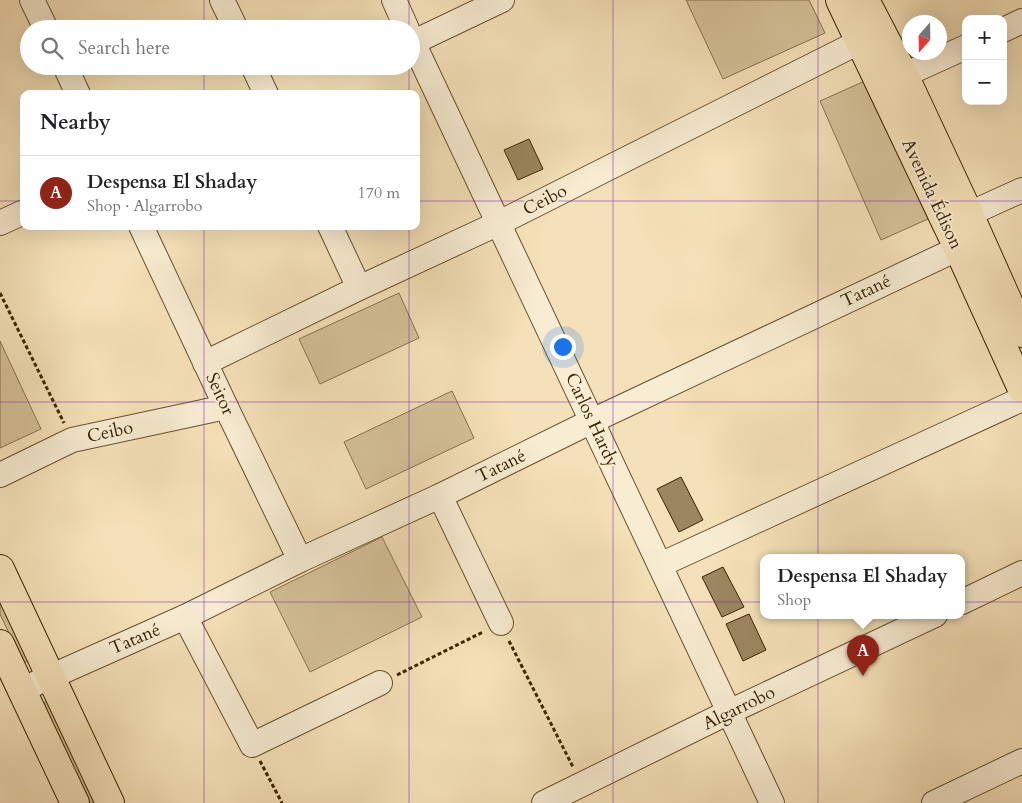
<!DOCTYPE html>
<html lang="en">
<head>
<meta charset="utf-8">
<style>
	body { margin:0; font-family:Cardo,serif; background:#f2f2f2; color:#202124 }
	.controls { position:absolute; right:15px; top:15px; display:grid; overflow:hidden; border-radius:10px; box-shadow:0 5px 20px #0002 }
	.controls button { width:45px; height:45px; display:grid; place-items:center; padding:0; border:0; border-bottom:1px solid #e0e0e0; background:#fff; color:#202124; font:25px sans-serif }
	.compass { position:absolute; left:902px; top:15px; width:45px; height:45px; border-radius:50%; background:#fff; box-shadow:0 5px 20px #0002; rotate:200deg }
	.you { position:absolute; left:562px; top:346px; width:18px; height:18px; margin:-12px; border:4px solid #fff; border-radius:50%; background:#1a73e8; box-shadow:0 0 0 8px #1a73e833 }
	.badge { display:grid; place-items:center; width:32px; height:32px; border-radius:50%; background:#8f2418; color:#fff; font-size:16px; font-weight:700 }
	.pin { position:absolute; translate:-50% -41px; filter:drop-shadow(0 1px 2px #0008) }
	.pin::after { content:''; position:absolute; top:26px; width:18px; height:15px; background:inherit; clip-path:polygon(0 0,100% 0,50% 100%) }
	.popup { position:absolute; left:760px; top:554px; width:205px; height:65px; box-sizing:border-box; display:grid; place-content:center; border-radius:10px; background:#fff; filter:drop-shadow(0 1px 4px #0005); font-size:16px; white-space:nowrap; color:#757577 }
	.popup b { font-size:19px; color:#202124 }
	.popup::after { content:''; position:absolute; left:50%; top:100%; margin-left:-10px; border:10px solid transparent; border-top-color:#fff }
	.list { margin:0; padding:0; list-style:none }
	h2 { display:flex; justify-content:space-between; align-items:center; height:65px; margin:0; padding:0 20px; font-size:21px }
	h2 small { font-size:16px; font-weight:400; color:#757577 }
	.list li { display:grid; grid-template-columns:32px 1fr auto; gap:15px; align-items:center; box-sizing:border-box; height:75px; padding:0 20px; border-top:1px solid #e0e0e0 }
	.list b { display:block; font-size:19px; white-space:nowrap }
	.list p { margin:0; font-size:16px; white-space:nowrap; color:#757577 }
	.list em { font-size:16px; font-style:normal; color:#757577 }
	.icon { flex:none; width:28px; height:28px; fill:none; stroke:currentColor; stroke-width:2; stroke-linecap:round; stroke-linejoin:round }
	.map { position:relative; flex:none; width:1022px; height:803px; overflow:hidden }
	.search { position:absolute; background:#fff; box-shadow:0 5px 20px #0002; left:20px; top:20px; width:400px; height:55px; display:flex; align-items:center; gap:12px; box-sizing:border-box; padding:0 18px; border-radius:28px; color:#757577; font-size:19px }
	.panel { position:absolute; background:#fff; box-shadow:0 5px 20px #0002; left:20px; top:90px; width:400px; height:140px; border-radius:10px }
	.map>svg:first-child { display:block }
	.green { fill:#d5c19a; stroke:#87724d }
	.building { fill:#9b8660; stroke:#392300 }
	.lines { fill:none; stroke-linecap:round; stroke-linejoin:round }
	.minor-casing { stroke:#68522e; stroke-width:26 }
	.major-casing { stroke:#392300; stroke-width:30 }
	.path { stroke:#392300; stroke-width:3; stroke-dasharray:4 2.5; stroke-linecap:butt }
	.minor { stroke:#f8ecd2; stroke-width:24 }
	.major { stroke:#f5e1b9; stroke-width:28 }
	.grid { fill:none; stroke:#7b2cbf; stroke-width:1; stroke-opacity:0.55 }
	.labels { text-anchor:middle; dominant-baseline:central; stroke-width:4; stroke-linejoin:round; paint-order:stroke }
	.street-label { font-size:18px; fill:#392300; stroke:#f8ecd2 }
</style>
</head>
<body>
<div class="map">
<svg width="1022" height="803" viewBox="0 0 1022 803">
	<rect width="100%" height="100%" fill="#f5e1b9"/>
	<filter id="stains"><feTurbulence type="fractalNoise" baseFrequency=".004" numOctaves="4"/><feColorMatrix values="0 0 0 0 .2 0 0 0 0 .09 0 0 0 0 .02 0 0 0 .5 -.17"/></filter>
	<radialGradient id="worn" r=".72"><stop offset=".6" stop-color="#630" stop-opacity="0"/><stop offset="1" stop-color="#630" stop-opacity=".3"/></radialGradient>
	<g class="green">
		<polygon points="686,0 809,0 825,33 723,79"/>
		<polygon points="867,80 928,219 881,240 820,101"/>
		<polygon points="399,293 419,338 320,384 299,339"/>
		<polygon points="0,341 41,429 0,448"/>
		<polygon points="452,391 474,438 366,489 344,442"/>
		<polygon points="382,537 422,617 310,672 270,592"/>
		<polygon points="0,590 33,659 23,663 0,614"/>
		<polygon points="49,699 98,803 89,803 43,704"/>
	</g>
	<g class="building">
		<polygon points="529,139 543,169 518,180 504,150"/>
		<polygon points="681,477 703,520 679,532 657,489"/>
		<polygon points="723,567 744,607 722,617 702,577"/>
		<polygon points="749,614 766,650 743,661 726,624"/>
	</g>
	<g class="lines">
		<g class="minor-casing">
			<g id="minor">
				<polyline points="32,0 46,29"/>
				<polyline points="222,0 236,29"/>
				<polyline points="394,0 407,29"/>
				<polyline points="1003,30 1022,21"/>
				<polyline points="411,38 772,803"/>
				<polyline points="414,42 502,0"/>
				<polyline points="65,66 78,94"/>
				<polyline points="253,66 266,94"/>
				<polyline points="904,75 966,47"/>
				<polyline points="969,214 1022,190"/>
				<polyline points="0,223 24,212"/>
				<polyline points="141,226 226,407 300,560"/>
				<polyline points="330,226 359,288"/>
				<polyline points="205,363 359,288 499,223 877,33"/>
				<polyline points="0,475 72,440 226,407"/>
				<polyline points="440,496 501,623"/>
				<polyline points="660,565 1022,399"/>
				<polyline points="962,602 1022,573"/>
				<polyline points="185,617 252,745 380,683"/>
				<polyline points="21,690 185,617 300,560 440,496 592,421 974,241"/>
				<polyline points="544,803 729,712 935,615"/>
				<polyline points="934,803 1022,761"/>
			</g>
		</g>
		<g class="major-casing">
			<g id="major">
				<polyline points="840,0 958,248 1022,389"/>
				<polyline points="865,0 904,75 969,214 1022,333"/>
				<polyline points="0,569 110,803"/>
				<polyline points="0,644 75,803"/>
			</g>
		</g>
		<g class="path">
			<polyline points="0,293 64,423"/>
			<polyline points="509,641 573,767"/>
			<polyline points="397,675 483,632"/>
			<polyline points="260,761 282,803"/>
		</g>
		<use href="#minor" class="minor"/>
		<use href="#major" class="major"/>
	</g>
	<path class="grid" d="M204 0V29M409 0V29M613 0V803M818 0V803M204 66V94M409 66V94M0 201H24M416 201H1022M204 226V803M409 226V803M0 402H1022M0 602H1022"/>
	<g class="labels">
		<g class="street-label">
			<text transform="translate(932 194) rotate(65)">Avenida Édison</text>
			<text transform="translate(545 200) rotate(-27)">Ceibo</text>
			<text transform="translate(866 291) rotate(-25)">Tatané</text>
			<text transform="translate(220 394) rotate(65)">Seitor</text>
			<text transform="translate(592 420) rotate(65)">Carlos Hardy</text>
			<text transform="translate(110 432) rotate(-12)">Ceibo</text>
			<text transform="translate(501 466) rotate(-26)">Tatané</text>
			<text transform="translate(135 639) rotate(-23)">Tatané</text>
			<text transform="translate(739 708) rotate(-26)">Algarrobo</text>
		</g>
	</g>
	<rect width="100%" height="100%" filter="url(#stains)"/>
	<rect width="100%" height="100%" fill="url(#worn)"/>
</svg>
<div class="controls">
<button>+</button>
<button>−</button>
</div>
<svg class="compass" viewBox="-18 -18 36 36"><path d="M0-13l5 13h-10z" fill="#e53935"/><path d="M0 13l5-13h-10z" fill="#757577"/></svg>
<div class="you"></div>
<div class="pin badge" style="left:863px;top:676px">A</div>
<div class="popup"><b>Despensa El Shaday</b>Shop</div>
<div class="search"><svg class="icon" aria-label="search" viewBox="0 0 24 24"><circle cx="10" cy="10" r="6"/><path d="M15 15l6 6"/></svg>Search here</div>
<section class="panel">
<h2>Nearby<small></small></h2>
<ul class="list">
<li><span class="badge">A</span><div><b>Despensa El Shaday</b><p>Shop · Algarrobo</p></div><em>170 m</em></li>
</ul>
</section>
</div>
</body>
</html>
